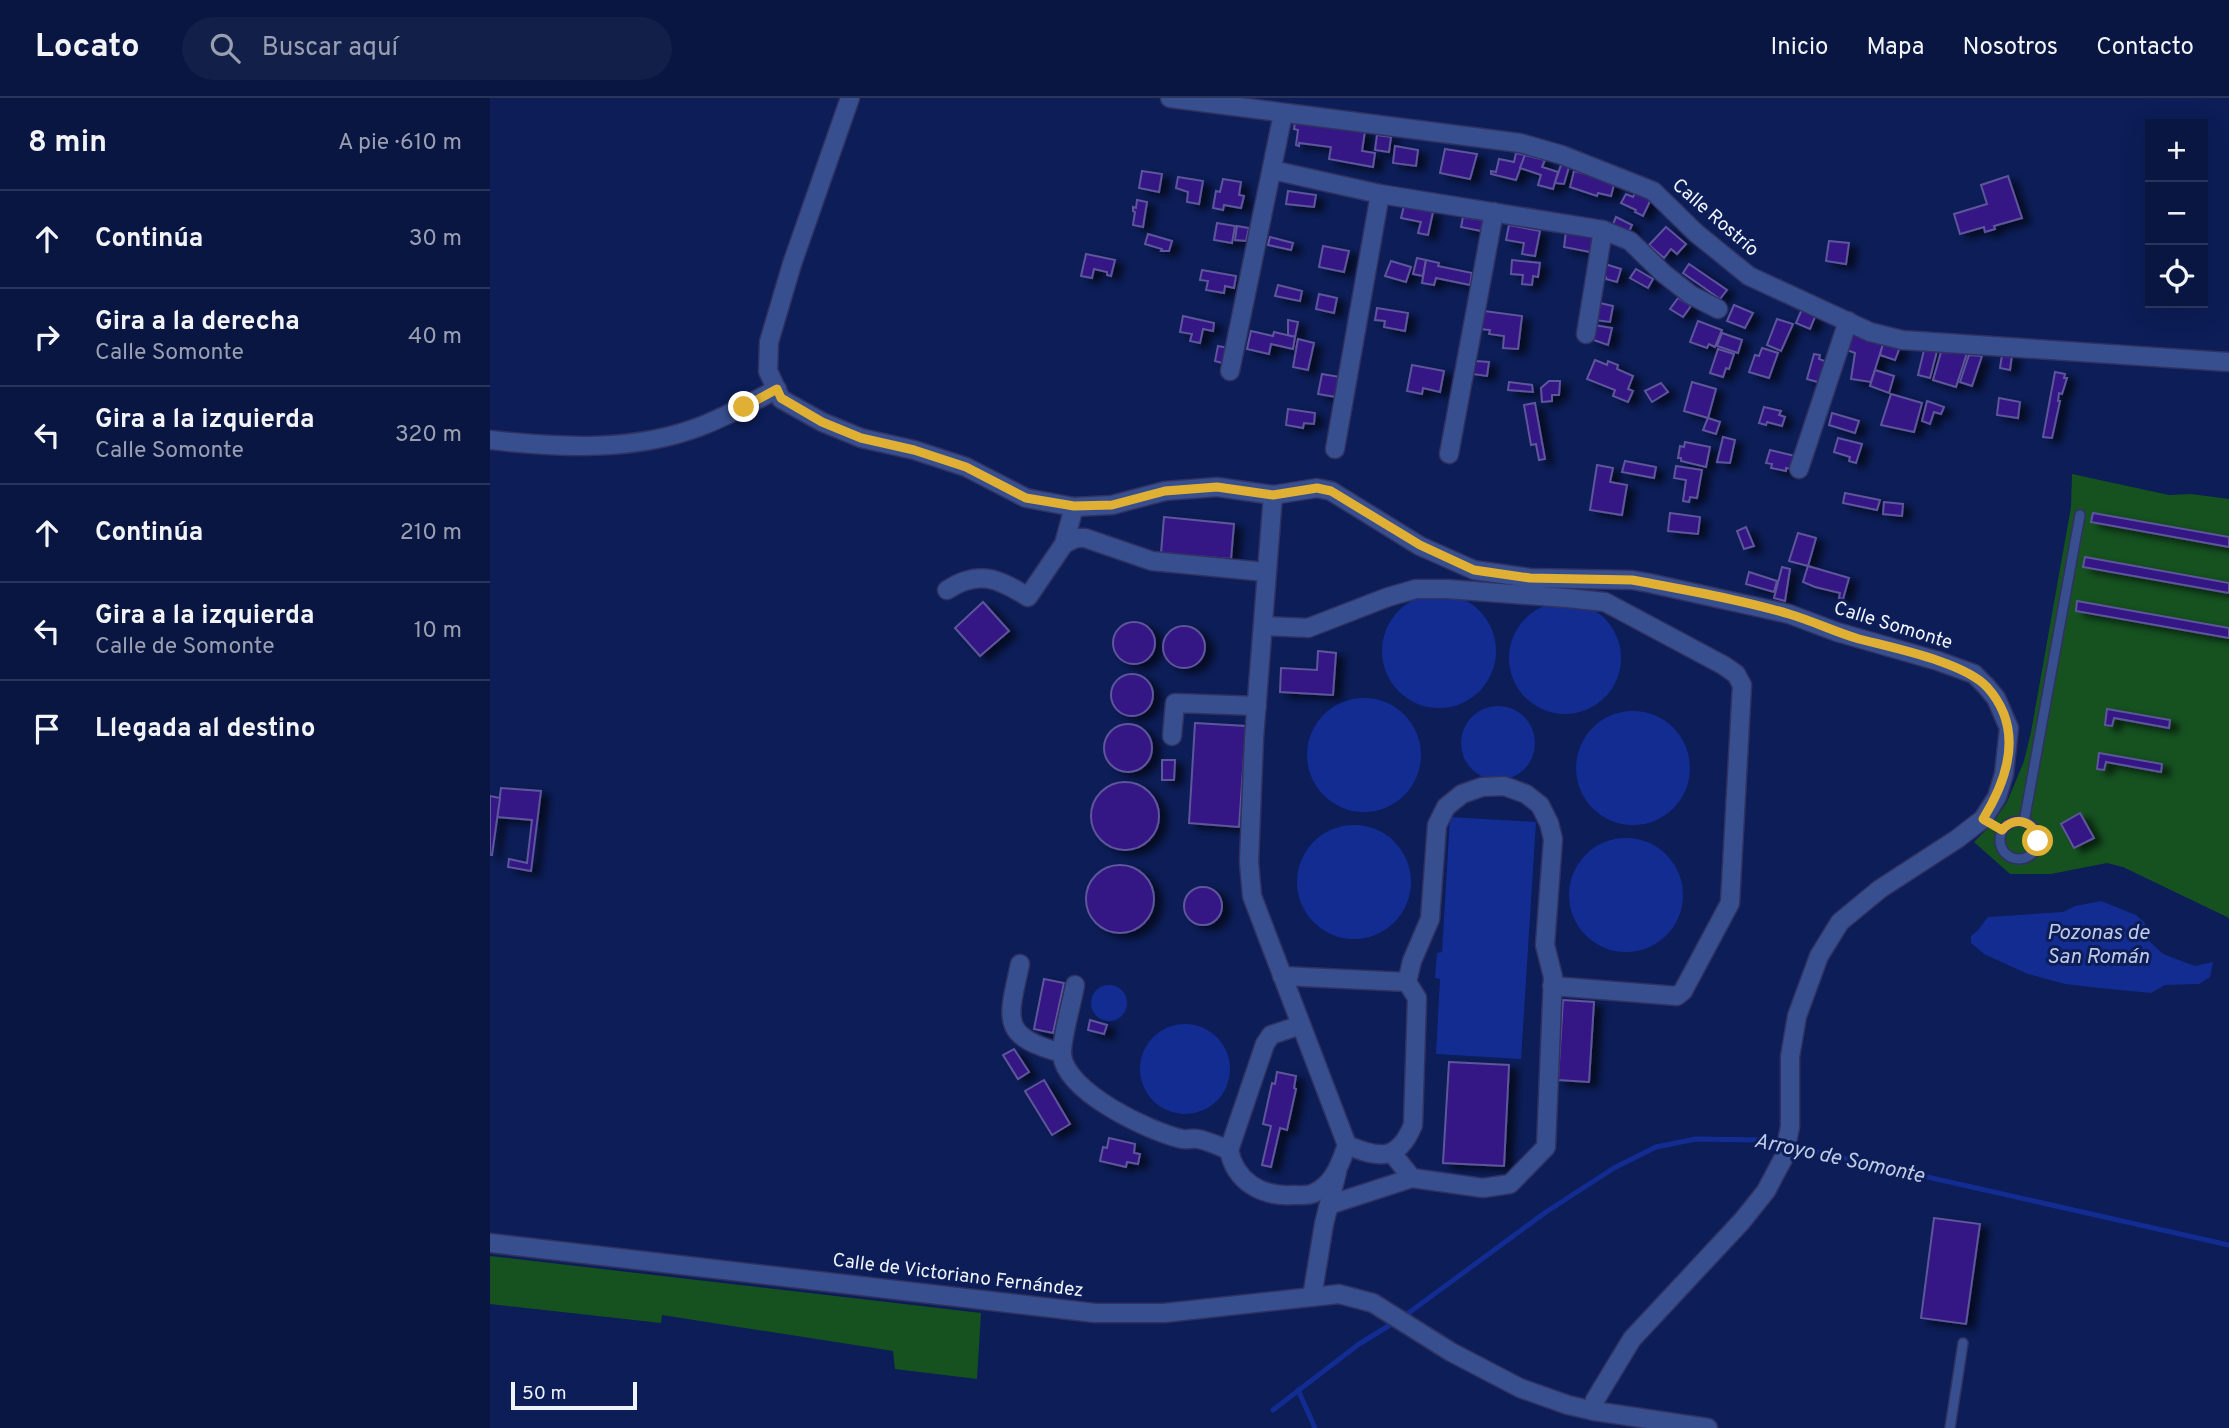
<!DOCTYPE html>
<html lang="es">
<head>
<meta charset="utf-8">
<style>
	body { margin:0; font-family:Overpass,sans-serif; background:#121f48; color:#f1f3f6 }
	.controls { position:absolute; right:21px; top:21px; display:grid; overflow:hidden; border-radius:0px; box-shadow:0 7px 28px #0002 }
	.controls button { width:63px; height:63px; display:grid; place-items:center; padding:0; border:0; border-bottom:2px solid #29355a; background:#091641; color:#f1f3f6; font:35px sans-serif }
	.scale { position:absolute; left:21px; bottom:18px; width:126px; box-sizing:border-box; padding-left:7px; border:4px solid #eff3fa; border-top:0; font-size:19px; line-height:24px; white-space:nowrap; color:#eff3fa; -webkit-text-stroke:5px #0c1d57; paint-order:stroke }
	.stop { position:absolute; width:21px; height:21px; margin:-16px; border:5px solid #e0b034; border-radius:50%; background:#fff }
	.stop.end { background:#e0b034; border-color:#fff; box-shadow:0 2px 7px #0008 }
	.list { margin:0; padding:0; list-style:none }
	h2 { display:flex; justify-content:space-between; align-items:center; height:91px; margin:0; padding:0 28px; font-size:30px }
	h2 small { font-size:23px; font-weight:400; color:#999fb1 }
	.list li { display:grid; grid-template-columns:46px 1fr auto; gap:21px; align-items:center; box-sizing:border-box; height:98px; padding:0 28px; border-top:2px solid #29355a }
	.list b { display:block; font-size:26px; white-space:nowrap }
	.list p { margin:0; font-size:23px; white-space:nowrap; color:#999fb1 }
	.list em { font-size:23px; font-style:normal; color:#999fb1 }
	.icon { flex:none; width:38px; height:38px; fill:none; stroke:currentColor; stroke-width:2; stroke-linecap:round; stroke-linejoin:round }
	.map { position:relative; flex:none; width:1739px; height:1330px; overflow:hidden }
	header { display:flex; align-items:center; gap:42px; box-sizing:border-box; height:98px; padding:0 35px; background:#091641; border-bottom:2px solid #29355a }
	header strong { font-size:33px }
	nav { display:flex; gap:38px; margin-inline-start:auto; font-size:24px }
	.search { width:490px; height:63px; background:#121f48; display:flex; align-items:center; gap:18px; box-sizing:border-box; padding:0 24px; border-radius:38px; color:#999fb1; font-size:26px }
	main { display:flex }
	aside { flex:1; background:#091641 }
	.map>svg:first-child { display:block }
	.green { fill:#155220 }
	.water { fill:#132c92 }
	.lines { fill:none; stroke-linecap:round; stroke-linejoin:round }
	.stream { stroke:#132c92; stroke-width:5 }
	.building { fill:#351485; stroke:#5d569b; stroke-width:2; filter:url(#shadow) }
	.service-casing { stroke:#313161; stroke-width:12 }
	.minor-casing { stroke:#313161; stroke-width:21 }
	.service { stroke:#374f8e; stroke-width:9 }
	.minor { stroke:#374f8e; stroke-width:18 }
	.route { stroke:#e0b034; stroke-width:9 }
	.labels { text-anchor:middle; dominant-baseline:central; stroke-width:6; stroke-linejoin:round; paint-order:stroke }
	.street-label { font-size:19px; fill:#eff3fa; stroke:#0c1d57 }
	.water-label { font-size:21px; font-style:italic; fill:#bfcbe6; stroke:#0c1d57 }
</style>
</head>
<body>
<header>
<strong>Locato</strong>
<div class="search"><svg class="icon" aria-label="search" viewBox="0 0 24 24"><circle cx="10" cy="10" r="6"/><path d="M15 15l6 6"/></svg>Buscar aquí</div>
<nav><a>Inicio</a><a>Mapa</a><a>Nosotros</a><a>Contacto</a></nav>
</header>
<main>
<aside>
<h2>8 min<small>A pie · 610 m</small></h2>
<ul class="list">
<li><svg class="icon" aria-label="ahead" viewBox="0 0 24 24"><path d="M12 20V5M6 11l6-6 6 6"/></svg><div><b>Continúa</b></div><em>30 m</em></li>
<li><svg class="icon" aria-label="right" viewBox="0 0 24 24"><path d="M7 20v-9h11M14 6l5 5-5 5"/></svg><div><b>Gira a la derecha</b><p>Calle Somonte</p></div><em>40 m</em></li>
<li><svg class="icon" aria-label="left" viewBox="0 0 24 24"><path d="M17 20v-9H6M10 6l-5 5 5 5"/></svg><div><b>Gira a la izquierda</b><p>Calle Somonte</p></div><em>320 m</em></li>
<li><svg class="icon" aria-label="ahead" viewBox="0 0 24 24"><path d="M12 20V5M6 11l6-6 6 6"/></svg><div><b>Continúa</b></div><em>210 m</em></li>
<li><svg class="icon" aria-label="left" viewBox="0 0 24 24"><path d="M17 20v-9H6M10 6l-5 5 5 5"/></svg><div><b>Gira a la izquierda</b><p>Calle de Somonte</p></div><em>10 m</em></li>
<li><svg class="icon" aria-label="arrive" viewBox="0 0 24 24"><path d="M6 21V4h12l-3 4 3 4H6"/></svg><div><b>Llegada al destino</b></div></li>
</ul>
</aside>
<div class="map">
<svg width="1739" height="1330" viewBox="0 0 1739 1330">
	<defs>
		<filter id="shadow"><feDropShadow dx="8" dy="4.5" stdDeviation="3.5" flood-color="#0009"/></filter>
	</defs>
	<rect width="100%" height="100%" fill="#0c1d57"/>
	<g class="green">
		<polygon points="1582,376 1679,397 1701,396 1739,401 1739,820 1633,769 1617,765 1561,776 1520,776 1484,744 1502,726 1517,704 1534,663 1541,634 1581,409"/>
		<polygon points="0,1158 491,1215 487,1281 405,1271 403,1253 172,1217 171,1225 0,1206"/>
	</g>
	<g class="water">
		<circle cx="949" cy="553" r="57"/>
		<circle cx="1075" cy="560" r="56"/>
		<circle cx="874" cy="657" r="57"/>
		<circle cx="1008" cy="645" r="37"/>
		<circle cx="1143" cy="670" r="57"/>
		<polygon points="960,719 1046,724 1031,961 946,956 950,881 945,880 947,855 952,854"/>
		<circle cx="864" cy="784" r="57"/>
		<circle cx="1136" cy="797" r="57"/>
		<polygon points="1611,803 1646,817 1655,825 1659,843 1673,856 1705,868 1723,864 1720,879 1709,886 1675,887 1661,895 1609,890 1575,886 1538,876 1494,856 1481,845 1481,838 1488,832 1498,819 1573,814 1585,808"/>
		<circle cx="619" cy="905" r="18"/>
		<circle cx="695" cy="971" r="45"/>
	</g>
	<g class="lines">
		<g class="stream">
			<polyline points="913,1219 1056,1114 1124,1070 1166,1049 1206,1041 1273,1042 1739,1147"/>
			<polyline points="808,1292 825,1330"/>
			<polyline points="783,1312 869,1246 905,1224"/>
		</g>
	</g>
	<g class="building">
		<polygon points="805,24 875,33 872,53 885,55 883,69 839,61 841,49 809,45 809,48 806,47 808,32 804,31"/>
		<polygon points="887,37 901,39 899,54 885,52"/>
		<polygon points="905,48 928,52 926,68 903,65"/>
		<polygon points="955,51 987,56 980,81 950,75"/>
		<polygon points="1026,55 1035,57 1026,82 1001,76 1001,73 1006,74 1009,61 1024,64"/>
		<polygon points="1035,57 1055,62 1052,69 1068,74 1063,91 1048,87 1051,77 1030,70"/>
		<polygon points="1071,67 1079,69 1074,86 1065,85"/>
		<polygon points="652,73 672,76 669,94 649,90"/>
		<polygon points="1084,73 1125,83 1121,98 1108,95 1107,98 1080,89"/>
		<polygon points="1518,78 1532,120 1504,128 1505,131 1495,134 1494,129 1470,136 1464,116 1497,106 1491,87"/>
		<polygon points="688,79 713,83 709,106 697,104 698,94 686,90"/>
		<polygon points="733,81 751,84 749,97 754,98 751,110 734,107 733,112 723,110 726,93 730,94"/>
		<polygon points="1147,91 1161,101 1153,118 1145,114 1146,112 1131,105 1136,96 1143,99"/>
		<polygon points="798,93 826,97 824,109 796,106"/>
		<polygon points="647,102 657,104 653,129 643,127 645,114 643,113 643,109 646,110"/>
		<polygon points="914,108 943,114 938,137 928,135 931,124 911,120"/>
		<polygon points="973,119 993,122 991,133 971,129"/>
		<polygon points="1126,119 1142,127 1138,136 1122,129"/>
		<polygon points="727,125 745,128 742,145 724,142"/>
		<polygon points="1019,127 1050,133 1045,158 1032,156 1034,145 1016,142"/>
		<polygon points="747,128 759,130 756,143 745,142"/>
		<polygon points="1176,129 1196,146 1187,156 1181,151 1174,160 1159,147"/>
		<polygon points="1076,134 1107,140 1105,155 1074,149"/>
		<polygon points="658,136 682,143 679,153 671,153 672,151 655,146"/>
		<polygon points="780,139 803,145 801,152 778,147"/>
		<polygon points="1339,143 1359,145 1356,166 1336,163"/>
		<polygon points="833,148 859,153 854,174 829,169"/>
		<polygon points="596,156 625,162 621,178 617,177 617,174 604,171 602,180 591,178"/>
		<polygon points="927,160 936,162 933,178 923,176"/>
		<polygon points="936,162 949,165 948,168 982,175 980,187 946,180 944,187 932,185"/>
		<polygon points="1022,162 1050,165 1048,179 1043,178 1042,187 1032,186 1033,177 1021,176"/>
		<polygon points="901,163 921,169 916,184 895,178"/>
		<polygon points="1115,166 1131,171 1127,184 1116,181 1116,179 1113,178"/>
		<polygon points="1199,166 1237,192 1230,201 1193,175"/>
		<polygon points="1146,171 1163,181 1158,190 1140,180"/>
		<polygon points="712,172 746,178 744,190 735,188 734,195 716,192 718,183 710,182"/>
		<polygon points="788,187 812,193 810,203 785,198"/>
		<polygon points="829,196 847,200 844,215 826,211"/>
		<polygon points="1188,200 1201,208 1193,219 1180,211"/>
		<polygon points="1110,205 1123,208 1120,224 1105,222 1108,206"/>
		<polygon points="1244,207 1263,215 1255,230 1237,223"/>
		<polygon points="887,210 918,215 915,233 894,229 895,223 885,222"/>
		<polygon points="1312,211 1325,219 1320,231 1306,225"/>
		<polygon points="994,213 1032,218 1028,251 1013,250 1014,238 999,236 1000,232 991,231"/>
		<polygon points="693,218 724,225 723,233 713,231 710,245 700,243 702,236 690,234"/>
		<polygon points="1287,221 1303,226 1291,253 1277,247"/>
		<polygon points="798,222 808,224 805,239 798,237"/>
		<polygon points="1208,223 1232,232 1225,249 1219,246 1217,250 1200,244"/>
		<polygon points="1104,227 1122,230 1118,247 1101,241"/>
		<polygon points="761,233 783,238 784,234 805,239 803,251 781,246 779,256 757,251"/>
		<polygon points="1232,235 1252,242 1248,255 1227,248"/>
		<polygon points="1363,235 1393,246 1381,284 1361,281 1365,255 1357,252"/>
		<polygon points="808,241 824,245 818,272 803,269"/>
		<polygon points="1393,246 1410,249 1405,262 1390,257"/>
		<polygon points="728,248 739,250 736,266 725,263"/>
		<polygon points="1272,250 1288,255 1279,280 1259,274 1265,257 1269,258"/>
		<polygon points="1228,251 1244,256 1239,271 1236,270 1233,279 1220,275"/>
		<polygon points="1434,252 1447,253 1440,280 1428,277"/>
		<polygon points="1451,254 1477,255 1466,289 1443,282"/>
		<polygon points="1324,256 1330,257 1329,261 1337,264 1331,285 1317,281"/>
		<polygon points="1479,257 1492,258 1482,288 1470,284"/>
		<polygon points="1512,257 1522,257 1520,272 1510,270"/>
		<polygon points="1105,262 1117,267 1118,263 1128,267 1127,271 1143,278 1138,291 1143,293 1138,304 1123,298 1125,292 1097,281"/>
		<polygon points="984,263 999,264 997,278 982,276"/>
		<polygon points="922,267 954,273 950,294 933,290 932,296 917,293"/>
		<polygon points="1385,272 1404,278 1399,295 1380,288"/>
		<polygon points="1565,274 1575,276 1574,280 1577,280 1572,296 1569,295 1568,303 1570,303 1562,340 1553,339"/>
		<polygon points="832,276 850,279 846,299 828,296"/>
		<polygon points="1059,283 1070,283 1069,297 1062,297 1062,303 1052,304 1051,290"/>
		<polygon points="1019,284 1042,287 1043,294 1018,292"/>
		<polygon points="1202,284 1226,291 1218,320 1230,324 1226,336 1213,332 1218,320 1194,313"/>
		<polygon points="1171,285 1178,294 1162,304 1155,293"/>
		<polygon points="1401,296 1432,305 1424,334 1391,327"/>
		<polygon points="1509,300 1530,304 1528,320 1507,317"/>
		<polygon points="1437,303 1454,309 1451,316 1444,314 1440,326 1432,323"/>
		<polygon points="1045,305 1055,361 1049,362 1046,346 1041,347 1034,307"/>
		<polygon points="1274,309 1291,313 1289,317 1295,319 1292,328 1277,324 1276,327 1269,325"/>
		<polygon points="798,311 825,315 824,326 814,325 813,330 796,327"/>
		<polygon points="1342,315 1369,323 1365,335 1339,327"/>
		<polygon points="1233,339 1245,342 1240,365 1227,364"/>
		<polygon points="1348,340 1372,346 1366,365 1359,363 1360,359 1344,354"/>
		<polygon points="1195,344 1220,349 1216,369 1191,363 1191,360 1188,360 1190,348 1194,349"/>
		<polygon points="1280,352 1305,358 1302,371 1296,370 1296,373 1281,370 1282,366 1276,365"/>
		<polygon points="1135,363 1166,369 1164,380 1132,374"/>
		<polygon points="1107,367 1123,370 1120,384 1137,387 1132,417 1100,412"/>
		<polygon points="1186,368 1212,372 1207,400 1200,399 1199,404 1193,403 1196,382 1184,380"/>
		<polygon points="1355,395 1390,402 1387,412 1353,405"/>
		<polygon points="1394,404 1413,406 1412,418 1393,416"/>
		<polygon points="1180,415 1210,419 1208,436 1178,433"/>
		<polygon points="1603,415 1739,439 1739,449 1601,424"/>
		<polygon points="674,419 744,426 741,461 671,455"/>
		<polygon points="1256,429 1264,448 1254,451 1247,433"/>
		<polygon points="1308,435 1326,440 1318,468 1299,463"/>
		<polygon points="1595,459 1739,485 1739,495 1593,469"/>
		<polygon points="1318,468 1359,480 1353,501 1349,500 1350,495 1325,489 1313,484"/>
		<polygon points="1292,469 1300,471 1295,503 1284,500"/>
		<polygon points="1259,474 1287,483 1284,494 1256,486"/>
		<polygon points="1587,503 1739,530 1739,540 1586,513"/>
		<polygon points="493,504 519,533 490,558 465,530"/>
		<circle cx="644" cy="545" r="21"/>
		<circle cx="694" cy="549" r="21"/>
		<polygon points="828,553 846,555 843,597 790,594 791,570 827,572"/>
		<circle cx="642" cy="597" r="21"/>
		<polygon points="1617,611 1680,622 1679,630 1624,620 1622,628 1615,627"/>
		<polygon points="705,625 756,628 749,729 699,725"/>
		<circle cx="638" cy="650" r="24"/>
		<polygon points="1609,655 1672,666 1671,674 1616,664 1614,672 1607,671"/>
		<polygon points="672,662 685,662 684,682 672,682"/>
		<circle cx="635" cy="718" r="34"/>
		<polygon points="11,690 51,693 41,773 18,769 19,761 37,765 42,722 7,719"/>
		<polygon points="0,698 10,700 2,757 0,757"/>
		<polygon points="1590,715 1604,740 1584,750 1571,726"/>
		<circle cx="630" cy="801" r="34"/>
		<circle cx="713" cy="808" r="19"/>
		<polygon points="554,881 574,885 563,935 544,931"/>
		<polygon points="1073,902 1104,904 1099,984 1068,982"/>
		<polygon points="600,922 617,927 614,936 598,932"/>
		<polygon points="524,951 539,974 528,981 513,957"/>
		<polygon points="959,964 1019,967 1014,1068 953,1065"/>
		<polygon points="787,974 806,978 804,990 806,991 797,1032 790,1030 781,1069 772,1067 781,1028 773,1026 782,985 785,986"/>
		<polygon points="554,982 580,1026 562,1037 535,993"/>
		<polygon points="619,1040 645,1046 644,1055 650,1056 648,1066 637,1064 636,1069 610,1063 613,1049 617,1050"/>
		<polygon points="1444,1120 1490,1126 1476,1226 1431,1220"/>
	</g>
	<g class="lines">
		<g class="service-casing">
			<g id="service">
				<circle cx="1529" cy="742" r="19"/>
				<polyline points="1534,724 1590,417"/>
				<polyline points="1460,1330 1473,1245"/>
			</g>
		</g>
		<g class="minor-casing">
			<g id="minor">
				<polyline points="360,0 302,166 279,244 278,273 291,301 332,324 371,340 424,352 476,369 536,400 584,409 622,407 675,393 727,389 783,397 827,390 841,393 930,448 984,472 1040,480 1142,482 1159,485 1299,516 1347,534 1448,563 1484,576 1496,588 1506,600 1519,630 1514,676 1507,699 1493,721 1467,741 1390,791 1350,824 1329,858 1307,918 1300,959 1300,1029 1294,1059 1276,1093 1252,1123 1142,1241 1105,1302 1104,1313"/>
				<polyline points="680,0 1030,45 1072,57 1163,93 1206,135 1259,178 1380,234 1412,242 1739,264"/>
				<polyline points="782,72 890,96 1113,132 1140,143 1173,175 1201,197 1228,211"/>
				<polyline points="1096,236 1113,132"/>
				<polyline points="740,273 793,16"/>
				<path d="M0 342C71 350 147 354 214 327 239 317 263 304 287 291"/>
				<polyline points="845,351 890,96"/>
				<polyline points="959,356 1004,114"/>
				<polyline points="1309,371 1358,223"/>
				<path d="M783 397 764 640 759 764 762 798 857 1047C890 1061 908 1063 923 1027L927 900 917 884 922 863 940 821 947 727 956 709 972 696 992 689 1014 688 1036 696 1050 707 1059 725 1063 741 1055 847 1063 879 1056 1049 1020 1086 993 1090 922 1080 902 1055"/>
				<polyline points="574,446 584,409"/>
				<path d="M457 492C489 471 509 481 538 499L574 446 586 440H595L662 463 776 474"/>
				<polyline points="773,528 818,530 898,499 926,491 957,491 1077,500 1115,504 1233,567 1246,576 1252,587 1240,805 1193,893 1187,898 1062,888"/>
				<polyline points="682,638 685,605 767,608"/>
				<path d="M530 866C518 922 509 938 572 955"/>
				<polyline points="792,878 917,884"/>
				<path d="M585 887C582 905 571 941 572 957 576 994 658 1033 692 1041 697 1042 702 1040 708 1041 718 1043 729 1048 739 1052"/>
				<path d="M811 927 781 937 775 946 739 1052C745 1083 771 1099 803 1097 809 1097 818 1098 824 1095 844 1086 850 1066 857 1047"/>
				<polyline points="839,1107 922,1080"/>
				<polyline points="0,1145 605,1215 674,1215 849,1196 883,1205 961,1254 1030,1290 1078,1307 1104,1313 1218,1330"/>
				<polyline points="822,1199 834,1126 847,1074"/>
			</g>
		</g>
		<use href="#service" class="service"/>
		<use href="#minor" class="minor"/>
	</g>
	<g class="lines">
		<path class="route" d="M254 309 287 291 291 300 332 324 371 340 424 352 476 369 536 400 584 408 622 407 675 393 727 389 783 397 827 390 841 393 930 447 984 472 1040 480 1142 482 1159 485C1205 494 1253 502 1299 516 1323 523 1345 534 1369 541 1403 550 1474 564 1497 589 1534 630 1519 679 1493 721L1512 732C1525 717 1546 723 1548 743"/>
	</g>
	<g class="labels">
		<g class="street-label">
			<text transform="translate(1225 120) rotate(41)">Calle Rostrío</text>
			<text transform="translate(1403 528) rotate(17)">Calle Somonte</text>
			<text transform="translate(468 1178) rotate(7)">Calle de Victoriano Fernández</text>
		</g>
		<g class="water-label">
			<text x="1608" y="835">Pozonas de<tspan x="1608" dy="24">San Román</tspan></text>
			<text transform="translate(1349 1061) rotate(12)">Arroyo de Somonte</text>
		</g>
	</g>
</svg>
<div class="controls">
<button>+</button>
<button>−</button>
<button><svg class="icon" aria-label="locate" viewBox="0 0 24 24"><circle cx="12" cy="12" r="6"/><path d="M12 2v4M12 18v4M2 12h4M18 12h4"/></svg></button>
</div>
<div class="scale">50 m</div>
<div class="stop" style="left:1548px;top:743px"></div>
<div class="stop end" style="left:254px;top:309px"></div>
</div>
</main>
</body>
</html>
